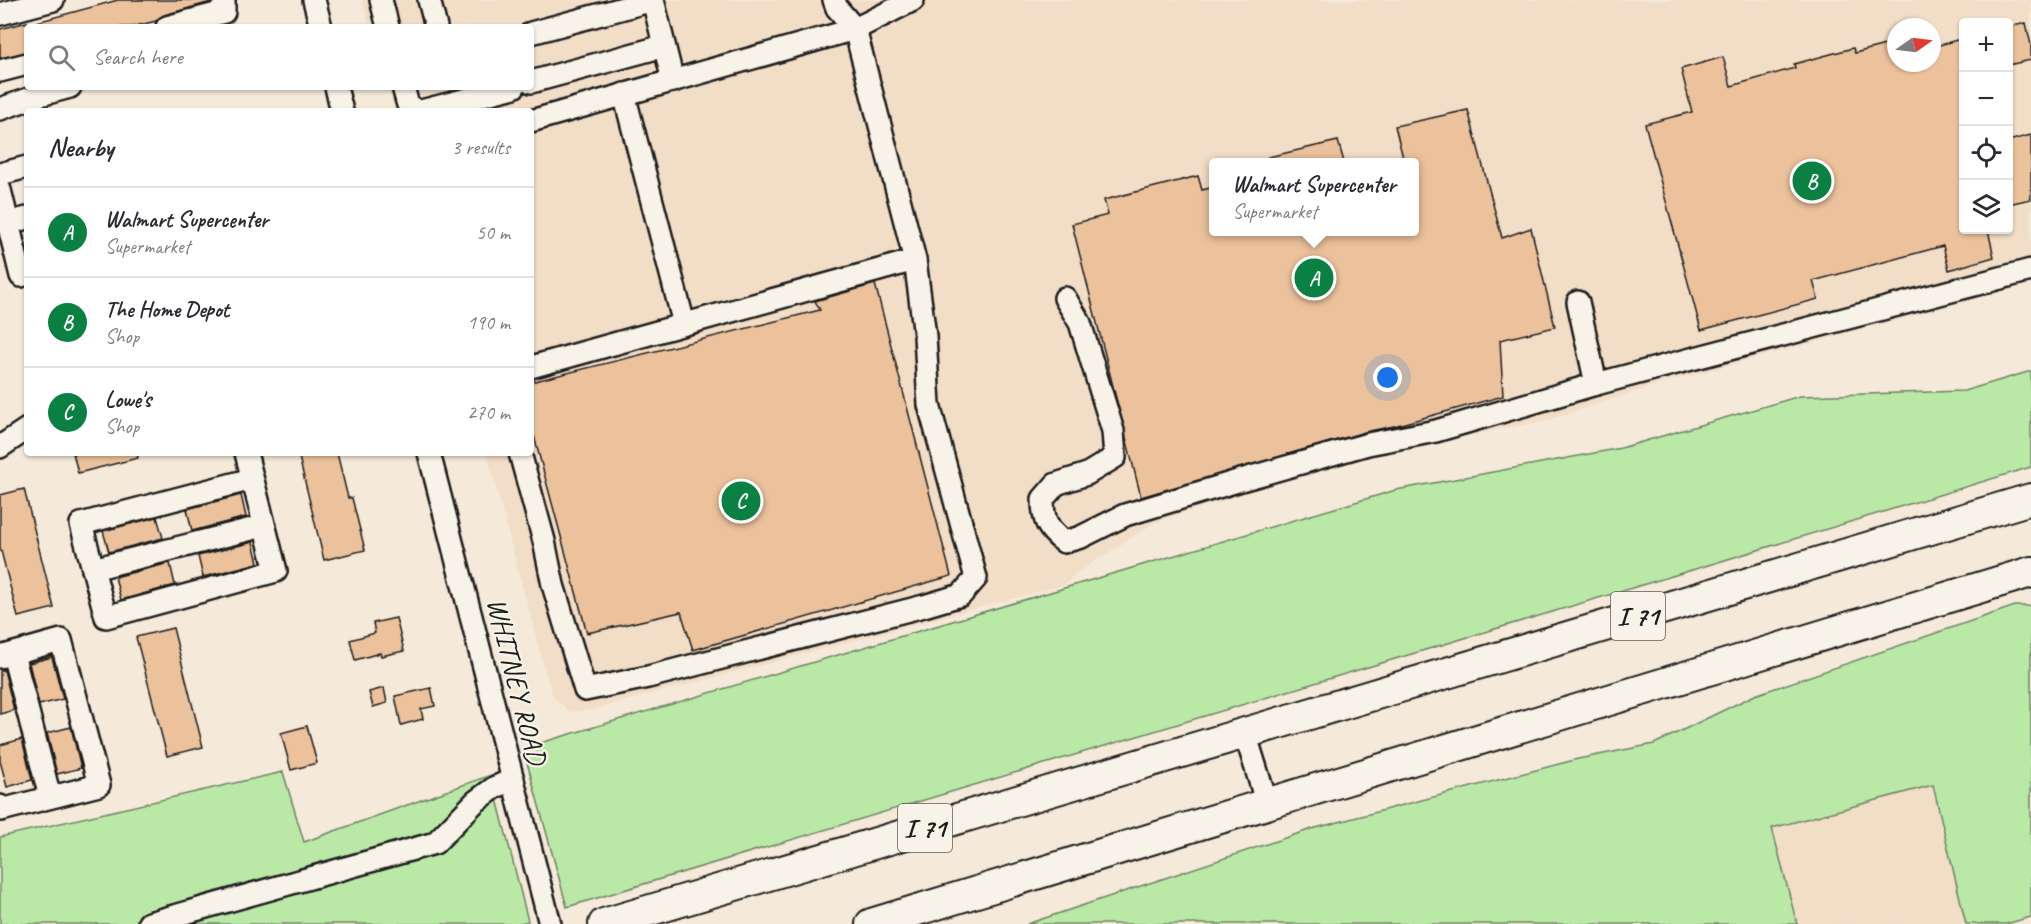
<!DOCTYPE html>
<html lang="en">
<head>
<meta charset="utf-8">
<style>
	body { margin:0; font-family:Caveat,sans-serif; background:#f7f7f7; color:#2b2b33 }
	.controls { position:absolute; right:18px; top:18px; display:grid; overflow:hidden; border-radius:6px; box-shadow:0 2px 4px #0004 }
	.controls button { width:54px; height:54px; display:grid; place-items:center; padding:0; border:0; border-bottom:2px solid #e1e1e2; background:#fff; color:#2b2b33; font:30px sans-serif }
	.compass { position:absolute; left:1887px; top:18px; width:54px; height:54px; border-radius:50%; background:#fff; box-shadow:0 2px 4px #0004; rotate:76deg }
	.you { position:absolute; left:1388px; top:378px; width:21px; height:21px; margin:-15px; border:4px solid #fff; border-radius:50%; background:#1a73e8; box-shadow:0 0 0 9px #1a73e833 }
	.badge { display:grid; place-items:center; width:39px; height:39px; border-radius:50%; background:#0b8043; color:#fff; font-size:20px; font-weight:700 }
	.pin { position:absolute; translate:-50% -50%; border:3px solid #fff; box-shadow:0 2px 6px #0006 }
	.popup { position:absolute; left:1209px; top:158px; width:210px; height:78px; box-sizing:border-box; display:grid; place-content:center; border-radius:6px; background:#fff; filter:drop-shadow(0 2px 4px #0005); font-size:20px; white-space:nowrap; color:#7c7c81 }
	.popup b { font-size:22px; color:#2b2b33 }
	.popup::after { content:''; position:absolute; left:50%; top:100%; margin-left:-12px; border:12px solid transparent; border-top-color:#fff }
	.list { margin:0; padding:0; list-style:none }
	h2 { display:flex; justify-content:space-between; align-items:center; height:78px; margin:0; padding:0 24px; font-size:26px }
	h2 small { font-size:20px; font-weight:400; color:#7c7c81 }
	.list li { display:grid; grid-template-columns:39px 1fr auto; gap:18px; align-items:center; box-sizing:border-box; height:90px; padding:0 24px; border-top:2px solid #e1e1e2 }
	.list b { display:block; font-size:22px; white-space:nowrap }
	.list p { margin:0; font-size:20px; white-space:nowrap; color:#7c7c81 }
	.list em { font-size:20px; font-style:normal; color:#7c7c81 }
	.icon { flex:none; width:33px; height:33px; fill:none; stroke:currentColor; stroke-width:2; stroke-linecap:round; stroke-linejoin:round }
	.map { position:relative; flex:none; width:2031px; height:924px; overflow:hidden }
	.search { position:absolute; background:#fff; box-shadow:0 2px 4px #0004; left:24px; top:24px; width:510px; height:66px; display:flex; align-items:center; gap:15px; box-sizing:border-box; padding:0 21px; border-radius:6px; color:#7c7c81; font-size:22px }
	.panel { position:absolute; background:#fff; box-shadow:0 2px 4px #0004; left:24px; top:108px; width:510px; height:348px; border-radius:6px }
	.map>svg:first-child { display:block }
	.built { fill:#f2ddc7; fill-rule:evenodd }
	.green { fill:#bae9a7; stroke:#6b8262; stroke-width:1.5 }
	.building { fill:#ecc29c; stroke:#1c1c1c; stroke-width:1.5 }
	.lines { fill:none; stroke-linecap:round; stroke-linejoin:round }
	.minor-casing { stroke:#1c1c1c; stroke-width:26 }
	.highway-casing { stroke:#1c1c1c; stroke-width:34 }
	.minor { stroke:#f7f3e8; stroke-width:21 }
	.highway { stroke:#f7f3e8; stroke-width:30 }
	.labels { text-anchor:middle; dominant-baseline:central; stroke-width:4.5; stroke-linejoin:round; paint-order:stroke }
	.shield { fill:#f7f3e8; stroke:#5e5c59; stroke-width:1.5 }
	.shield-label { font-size:27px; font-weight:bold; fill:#1c1c1c }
	.street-label { font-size:28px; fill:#1c1c1c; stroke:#f7f3e8 }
</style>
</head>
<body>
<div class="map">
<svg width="2031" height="924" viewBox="0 0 2031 924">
	<rect width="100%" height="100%" fill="#f5e9d9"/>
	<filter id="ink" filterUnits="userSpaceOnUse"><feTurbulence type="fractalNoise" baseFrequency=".0167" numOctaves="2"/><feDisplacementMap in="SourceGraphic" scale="12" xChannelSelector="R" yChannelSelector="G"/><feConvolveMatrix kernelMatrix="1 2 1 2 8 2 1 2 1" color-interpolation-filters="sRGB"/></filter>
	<g filter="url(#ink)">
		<g class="built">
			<path d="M362 0H2031V284L1662 383 1548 420 1413 446 1385 449 1155 522 1077 573 1064 585 591 710 569 712 553 696 545 671 487 453H531V111H395L387 87H531V27H370ZM1964 22H2008V230H1964ZM1896 27H1932V63H1896ZM1214 162H1414V232H1214Z"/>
			<polygon points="1933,785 1966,924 1797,924 1772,828"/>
		</g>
		<g class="green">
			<polygon points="2031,371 2031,467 1682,573 567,907 523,748 1396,490 1621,448 1800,396 1964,391"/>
			<polygon points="2015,606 2031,606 2031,917 2006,924 1966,924 1933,785 1772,828 1797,924 1027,924 1312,829 1578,759 1654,744 1755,695"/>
			<polygon points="283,772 304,842 491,775 528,921 517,924 0,924 0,837"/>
		</g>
		<g class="building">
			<polygon points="118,0 211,0 211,2 164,15 156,21 132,27 33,27 33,23"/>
			<polygon points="27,22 27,52 0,58 0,29"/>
			<polygon points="2026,23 2031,45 2031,60 2008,65 2008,27"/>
			<polygon points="1964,38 1964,230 1988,230 1994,257 1949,270 1943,246 1813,281 1818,299 1701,330 1645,124 1692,112 1681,69 1723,57 1731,86 1795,68 1794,64 1853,48 1855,53 1896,42 1896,63 1932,63 1932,47"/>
			<polygon points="1468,110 1502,238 1531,228 1555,327 1500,340 1503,396 1394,426 1365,432 1141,497 1072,224 1108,215 1104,200 1198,176 1202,190 1214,187 1214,231 1414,231 1414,162 1404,162 1395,126"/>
			<polygon points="2031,135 2031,199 2008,204 2008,141"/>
			<polygon points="1338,141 1344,162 1269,162 1268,157"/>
			<polygon points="875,284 951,576 693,650 681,612 587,633 531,425 531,382 820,310 815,301"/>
			<polygon points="73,453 137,453 138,458 78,473"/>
			<polygon points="298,453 337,453 348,498 352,498 365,550 324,560"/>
			<polygon points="24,489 54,608 18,617 0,547 0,495"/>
			<polygon points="241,495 246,517 192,531 187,509"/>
			<polygon points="157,517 163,538 109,552 103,531"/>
			<polygon points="253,542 258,563 203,577 198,556"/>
			<polygon points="170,563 175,585 121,600 115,577"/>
			<polygon points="396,618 404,651 381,656 380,653 355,660 350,640 375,633 373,623"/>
			<polygon points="173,628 203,747 167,756 136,637"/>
			<polygon points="52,657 63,699 39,705 29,663"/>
			<polygon points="4,670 14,710 0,714 0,671"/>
			<polygon points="384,688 387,703 373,707 369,692"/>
			<polygon points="431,688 435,706 421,709 423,719 401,725 395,696"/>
			<polygon points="307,726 317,763 291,770 281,733"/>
			<polygon points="71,727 81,768 57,774 47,733"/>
			<polygon points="22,739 32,780 7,787 0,761 0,745"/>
		</g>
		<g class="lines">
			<g class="minor-casing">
				<g id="minor">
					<polyline points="314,0 321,27"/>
					<polyline points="381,0 388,27"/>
					<polyline points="429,0 436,27"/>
					<polyline points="0,14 53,0"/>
					<polyline points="167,27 224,12 224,0"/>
					<polyline points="531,33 653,0 673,81"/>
					<polyline points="0,71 27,64"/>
					<polyline points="531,82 664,46"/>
					<polyline points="336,87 342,111"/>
					<polyline points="403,87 408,105 417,111"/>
					<polyline points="624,94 684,324"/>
					<polyline points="0,109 40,95 70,87"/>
					<polyline points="421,111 514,87"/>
					<polyline points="531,121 855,29 913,0"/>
					<polyline points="0,174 27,167"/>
					<polyline points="0,190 21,276 27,274"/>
					<polyline points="8,223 27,218"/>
					<path d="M1065 298 1080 323 1113 431 1115 457 1087 474 1056 484 1043 499C1043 520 1047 529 1064 542L1081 537 1125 515 1241 480 1368 444 1436 431 1596 384"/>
					<polyline points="1578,302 1596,384 2031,270"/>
					<polyline points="531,367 915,260"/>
					<polyline points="0,447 27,429"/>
					<path d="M246 453C256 492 266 532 276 571L106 617 81 524 252 479"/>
					<polyline points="429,453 550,924"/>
					<polyline points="520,453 544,541 553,585 585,690 648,677 924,606 961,595 976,578 929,405 925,336 915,260 855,29 837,8 834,0"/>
					<polyline points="93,569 264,526"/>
					<polyline points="13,654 50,797"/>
					<polyline points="0,657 61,640 99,785 1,810 0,806"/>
					<polyline points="1245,733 1267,804"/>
					<polyline points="149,923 435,843 475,802 494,788 513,779"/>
				</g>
			</g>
			<g class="highway-casing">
				<g id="highway">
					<polyline points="604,924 2031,499"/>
					<polyline points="871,924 2031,572"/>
				</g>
			</g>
			<use href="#minor" class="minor"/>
			<use href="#highway" class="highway"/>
		</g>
	</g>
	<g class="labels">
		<g class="shield">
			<rect x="1611" y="592" width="54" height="48" rx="4.5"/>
			<rect x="898" y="804" width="54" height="48" rx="4.5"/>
		</g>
		<g class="shield-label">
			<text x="1638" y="616">I 71</text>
			<text x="925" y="828">I 71</text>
		</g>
		<g class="street-label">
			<text transform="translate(517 681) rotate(76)">WHITNEY ROAD</text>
		</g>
	</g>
</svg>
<div class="controls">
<button>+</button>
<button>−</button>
<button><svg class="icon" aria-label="locate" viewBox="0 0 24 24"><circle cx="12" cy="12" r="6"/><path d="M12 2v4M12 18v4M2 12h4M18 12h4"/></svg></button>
<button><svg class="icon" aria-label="layers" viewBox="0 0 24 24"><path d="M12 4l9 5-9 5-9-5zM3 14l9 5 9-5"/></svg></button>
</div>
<svg class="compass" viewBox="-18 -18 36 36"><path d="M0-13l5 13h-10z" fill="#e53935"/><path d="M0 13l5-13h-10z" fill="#7c7c81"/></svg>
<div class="you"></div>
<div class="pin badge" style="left:1314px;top:278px">A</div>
<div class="popup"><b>Walmart Supercenter</b>Supermarket</div>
<div class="pin badge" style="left:1812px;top:181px">B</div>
<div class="pin badge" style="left:741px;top:501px">C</div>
<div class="search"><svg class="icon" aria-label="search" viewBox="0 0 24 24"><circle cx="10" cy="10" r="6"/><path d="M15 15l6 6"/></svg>Search here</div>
<section class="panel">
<h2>Nearby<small>3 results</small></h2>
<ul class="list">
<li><span class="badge">A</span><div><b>Walmart Supercenter</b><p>Supermarket</p></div><em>50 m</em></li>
<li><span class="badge">B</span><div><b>The Home Depot</b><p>Shop</p></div><em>190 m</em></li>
<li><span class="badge">C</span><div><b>Lowe's</b><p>Shop</p></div><em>270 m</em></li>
</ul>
</section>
</div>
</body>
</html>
